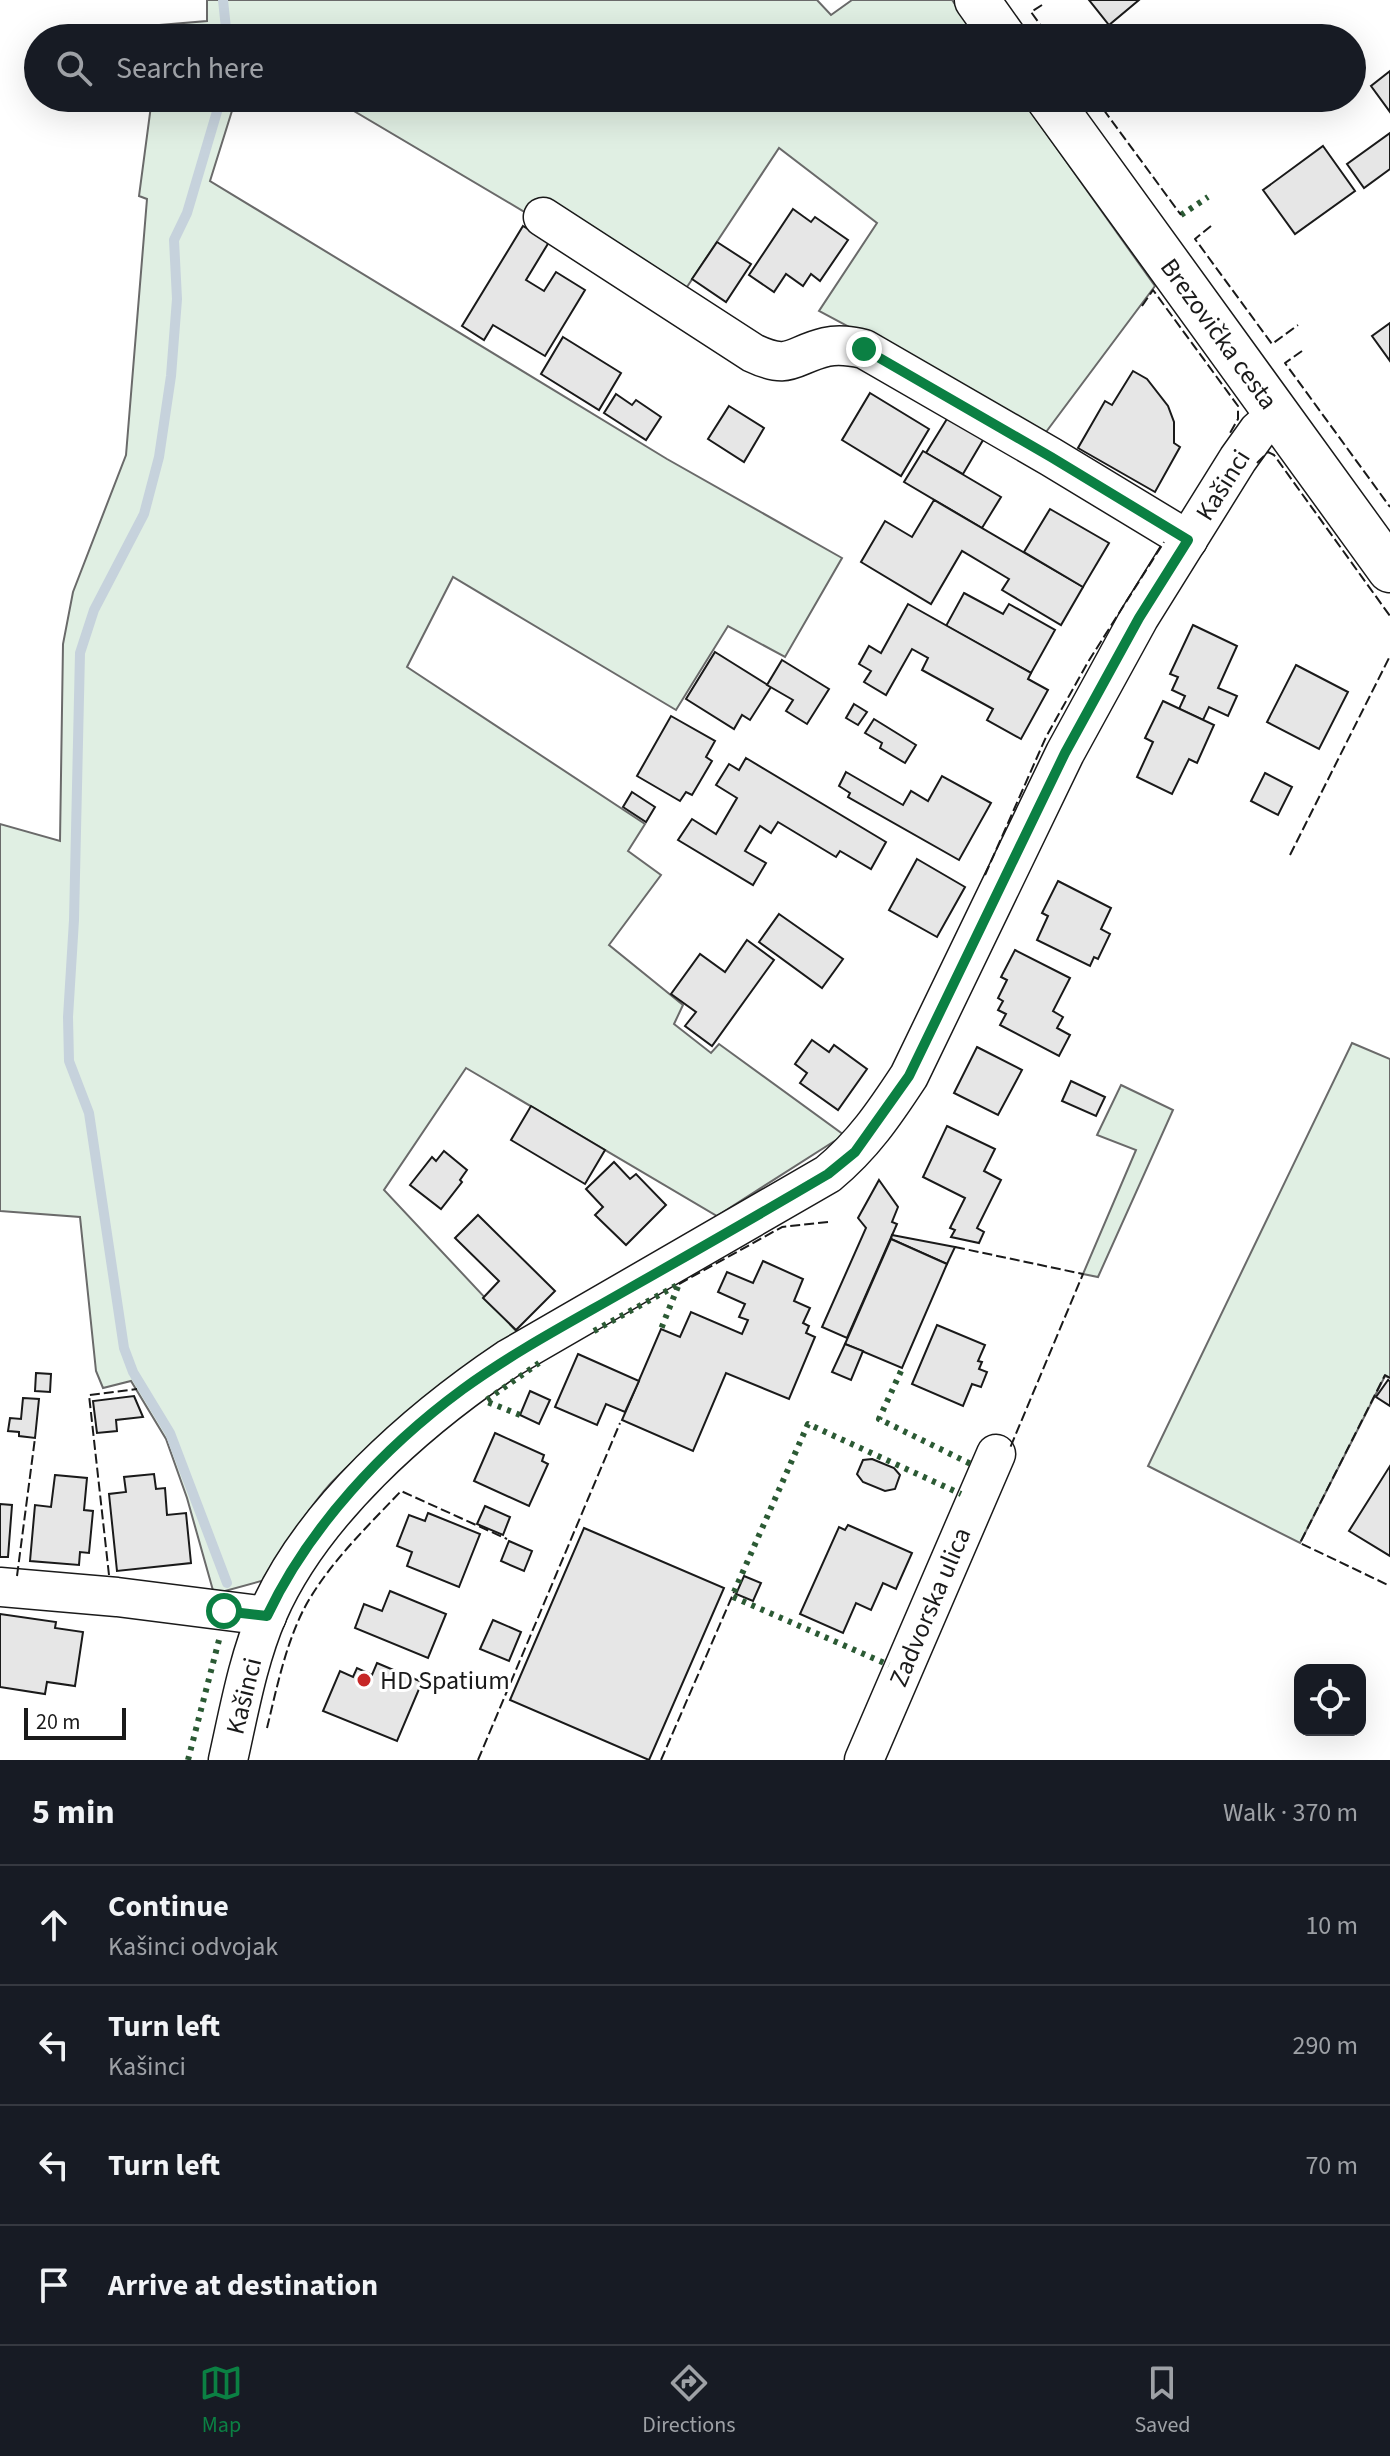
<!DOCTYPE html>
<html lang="en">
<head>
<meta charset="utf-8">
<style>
	body { margin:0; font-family:"Source Sans 3",sans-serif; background:#242831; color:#f1f3f6 }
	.controls { position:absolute; right:24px; bottom:24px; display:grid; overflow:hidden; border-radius:16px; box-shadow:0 8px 32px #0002 }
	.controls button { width:72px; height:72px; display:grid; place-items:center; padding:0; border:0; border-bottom:2px solid #363941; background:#171b24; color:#f1f3f6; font:40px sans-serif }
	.scale { position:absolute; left:24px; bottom:20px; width:102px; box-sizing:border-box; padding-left:8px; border:4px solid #1a1a1a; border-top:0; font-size:22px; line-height:28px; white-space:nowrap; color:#1a1a1a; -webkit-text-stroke:6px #fff; paint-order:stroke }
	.stop { position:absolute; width:24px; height:24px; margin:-18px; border:6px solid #0b8043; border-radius:50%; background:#fff }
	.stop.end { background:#0b8043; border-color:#fff; box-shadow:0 2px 8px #0008 }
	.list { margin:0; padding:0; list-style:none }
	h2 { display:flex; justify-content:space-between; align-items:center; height:104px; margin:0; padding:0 32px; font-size:34px }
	h2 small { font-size:26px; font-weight:400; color:#9ea1a6 }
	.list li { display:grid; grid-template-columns:52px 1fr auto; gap:24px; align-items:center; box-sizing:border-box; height:120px; padding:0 32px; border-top:2px solid #363941 }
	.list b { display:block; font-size:30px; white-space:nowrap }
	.list p { margin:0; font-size:26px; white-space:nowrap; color:#9ea1a6 }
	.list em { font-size:26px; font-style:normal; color:#9ea1a6 }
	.icon { flex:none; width:44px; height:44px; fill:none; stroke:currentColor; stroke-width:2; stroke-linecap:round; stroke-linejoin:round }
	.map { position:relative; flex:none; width:1390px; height:1760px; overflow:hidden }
	.search { position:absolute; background:#171b24; box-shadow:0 8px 32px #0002; left:24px; right:24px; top:24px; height:88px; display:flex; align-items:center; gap:20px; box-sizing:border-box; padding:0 28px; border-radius:44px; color:#9ea1a6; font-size:30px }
	.sheet { height:584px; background:#171b24 }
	nav { display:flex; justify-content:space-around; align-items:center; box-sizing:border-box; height:112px; border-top:2px solid #363941; background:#171b24; font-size:22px; color:#9ea1a6 }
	nav a { display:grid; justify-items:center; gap:4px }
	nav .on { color:#0b8043 }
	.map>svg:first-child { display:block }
	.green { fill:#e0efe3; stroke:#6a6a6a; stroke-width:2 }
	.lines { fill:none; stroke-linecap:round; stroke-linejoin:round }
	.stream { stroke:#c6d2dc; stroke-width:10 }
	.building { fill:#e6e6e6; stroke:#1a1a1a; stroke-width:2 }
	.minor-casing { stroke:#1a1a1a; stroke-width:41 }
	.major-casing { stroke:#1a1a1a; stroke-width:47 }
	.minor { stroke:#fff; stroke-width:38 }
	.major { stroke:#fff; stroke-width:44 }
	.hedge { stroke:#2b5a34; stroke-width:6; stroke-dasharray:4 6; stroke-linecap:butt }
	.fence { stroke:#1a1a1a; stroke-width:2; stroke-dasharray:10 4; stroke-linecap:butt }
	.route { stroke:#0b8043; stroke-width:10 }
	.poi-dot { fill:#c62828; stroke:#fff; stroke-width:3 }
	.labels { text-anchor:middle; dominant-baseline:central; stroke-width:6; stroke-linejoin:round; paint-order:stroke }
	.street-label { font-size:26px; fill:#1a1a1a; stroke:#fff }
	.poi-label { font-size:26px; fill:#1a1a1a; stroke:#fff; text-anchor:start }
</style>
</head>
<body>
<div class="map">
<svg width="1390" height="1760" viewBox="0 0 1390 1760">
	<rect width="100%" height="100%" fill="#fff"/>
	<g class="green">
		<polygon points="207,0 817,0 831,15 852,0 952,0 979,38 159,38 160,25 207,21"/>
		<path d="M152 98H236L210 181 667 459 842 558 785 657 728 626 676 710 453 577 407 667 645 824 628 851 661 875 609 945 683 1005 674 1024 711 1053 719 1044 844 1135 717 1216 466 1068 384 1190 520 1335C457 1382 384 1427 331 1483 305 1512 285 1547 265 1580L214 1594 187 1498 166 1439 131 1381 103 1388 96 1371 80 1217 0 1211V824L60 841 63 644 73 592 126 455 147 199 139 196Z"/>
		<polygon points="332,98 1021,98 1155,286 1046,432 819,311 877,223 779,148 683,293 528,214"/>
		<polygon points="1352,1043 1390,1059 1390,1378 1385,1376 1300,1543 1148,1466"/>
		<polygon points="1121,1085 1173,1110 1098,1277 1083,1274 1136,1150 1097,1135"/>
	</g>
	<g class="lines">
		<g class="stream">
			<polyline points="223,0 227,38"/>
			<polyline points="221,98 187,213 174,240 177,299 171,376 159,457 144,514 94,610 80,653 74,920 68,1017 69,1061 89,1113 124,1348 133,1372 170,1433 227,1583"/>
		</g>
	</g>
	<g class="building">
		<polygon points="1089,0 1139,0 1109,25"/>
		<polygon points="1390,71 1390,112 1371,86"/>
		<polygon points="1390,133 1390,169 1364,188 1347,164"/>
		<polygon points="1323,146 1355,191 1295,234 1263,190"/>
		<polygon points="793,209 811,222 815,217 848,240 820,281 811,274 803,286 786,274 774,292 749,275"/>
		<polygon points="523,226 549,242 526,280 544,291 556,272 585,290 545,356 493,325 484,340 462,326"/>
		<polygon points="717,242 751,264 726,302 692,279"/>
		<polygon points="1390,323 1390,361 1372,336"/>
		<polygon points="563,337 621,373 599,410 541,374"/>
		<polygon points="1133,371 1147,379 1168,406 1174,422 1174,443 1180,447 1155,492 1078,448 1105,401 1112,405"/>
		<polygon points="870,393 929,429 901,476 842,440"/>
		<polygon points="616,394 632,405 636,400 661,417 646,440 604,413"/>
		<polygon points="729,406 764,428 744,462 708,439"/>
		<polygon points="950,414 986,435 963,474 926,453"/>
		<polygon points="923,451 1001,497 982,528 904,482"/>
		<polygon points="934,500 1083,587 1061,625 1002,590 1009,579 962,551 931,604 861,562 885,521 912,537"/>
		<polygon points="1050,509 1109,543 1083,587 1024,552"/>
		<polygon points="964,593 1003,614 1009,604 1055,630 1031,673 946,626"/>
		<polygon points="908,604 1031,673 1028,679 1048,690 1021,739 987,720 993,709 922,670 928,658 912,649 886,695 864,682 871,671 859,664 869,646 881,653"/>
		<polygon points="1193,625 1237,646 1218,688 1237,696 1228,716 1209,707 1203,720 1179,709 1185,696 1172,690 1178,677 1170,674"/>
		<polygon points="715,652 771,687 750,720 742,715 734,729 686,699"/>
		<polygon points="782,660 829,689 807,724 786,711 793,700 767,685"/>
		<polygon points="1296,665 1348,692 1319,749 1267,722"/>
		<polygon points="1163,701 1214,725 1197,763 1189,759 1172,794 1137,777 1153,742 1145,738"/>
		<polygon points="854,704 867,712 858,725 846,718"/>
		<polygon points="671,716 715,741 706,757 712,761 692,795 686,792 680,801 637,776"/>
		<polygon points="874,719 916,745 905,763 880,748 882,743 865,733"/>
		<polygon points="746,758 886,842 871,869 840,851 836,857 778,822 771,833 760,826 745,851 766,863 753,885 678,840 692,819 716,834 737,798 716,785 729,764 739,770"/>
		<polygon points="846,772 903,805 911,791 928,801 942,776 991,803 959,860 848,797 850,793 839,786"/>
		<polygon points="1265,773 1292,787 1278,815 1251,801"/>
		<polygon points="632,792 655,807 646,822 623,807"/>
		<polygon points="917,859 965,887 937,937 889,910"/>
		<polygon points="1058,881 1111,908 1101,929 1110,934 1098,959 1094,957 1090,966 1037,940 1048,916 1042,913"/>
		<polygon points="779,914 843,959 822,988 759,942"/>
		<polygon points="747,940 774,960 712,1046 685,1026 696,1012 671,994 700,954 725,972"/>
		<polygon points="1015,950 1070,978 1053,1011 1063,1017 1057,1028 1070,1035 1059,1056 1000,1025 1006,1014 998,1010 1003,1001 998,998 1007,980 1001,977"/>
		<polygon points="812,1040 829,1052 834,1045 867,1069 838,1110 800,1083 807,1073 795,1064"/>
		<polygon points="977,1047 1022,1070 998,1115 954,1093"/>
		<polygon points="1071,1081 1105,1097 1096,1116 1062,1101"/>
		<polygon points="531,1106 605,1150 585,1184 511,1140"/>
		<polygon points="947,1126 995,1149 984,1171 1001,1180 977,1228 984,1232 979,1243 951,1237 955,1230 950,1228 965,1198 923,1177"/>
		<polygon points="444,1151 467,1170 460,1180 462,1182 441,1209 410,1185 432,1157 436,1161"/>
		<polygon points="614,1162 630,1179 636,1174 666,1205 626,1245 595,1215 603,1207 586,1189"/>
		<polygon points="879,1180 898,1207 892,1222 897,1224 847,1338 822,1327 866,1228 858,1218"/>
		<polygon points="478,1215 555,1291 516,1330 483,1298 499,1281 455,1238"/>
		<polygon points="892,1235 955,1247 947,1264 891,1239"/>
		<polygon points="891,1239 947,1264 902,1368 845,1344"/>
		<polygon points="763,1261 803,1279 794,1301 810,1308 803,1323 809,1326 806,1333 815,1337 789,1399 726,1373 693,1451 622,1420 661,1329 680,1337 691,1312 742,1334 748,1320 739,1317 745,1304 718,1292 727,1272 753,1283"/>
		<polygon points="937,1325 985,1345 978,1361 982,1362 979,1369 987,1372 981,1387 972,1384 963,1406 912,1384"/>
		<polygon points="845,1344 863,1351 851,1380 832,1372"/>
		<polygon points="578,1354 639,1381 625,1412 606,1404 597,1425 555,1407"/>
		<polygon points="36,1373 51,1374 50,1392 35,1391"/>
		<polygon points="1388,1380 1390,1381 1390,1406 1376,1397"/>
		<polygon points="530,1391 550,1400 539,1424 520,1415"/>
		<polygon points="134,1396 143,1417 116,1420 117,1431 97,1433 93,1401"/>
		<polygon points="23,1398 39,1399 35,1438 19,1436 19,1432 8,1431 10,1418 21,1419"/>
		<polygon points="495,1433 544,1455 542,1461 548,1464 529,1506 474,1481"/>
		<polygon points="872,1459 894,1468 900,1475 895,1489 885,1491 863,1482 857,1474 863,1460"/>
		<polygon points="1390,1466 1390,1556 1349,1531"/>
		<polygon points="154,1474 156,1489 165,1488 167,1515 186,1513 191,1563 117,1571 109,1494 126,1492 124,1477"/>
		<polygon points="55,1475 87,1478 84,1510 93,1511 89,1553 80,1552 79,1565 30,1561 35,1505 51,1507"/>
		<polygon points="0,1504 12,1505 8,1557 0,1557"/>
		<polygon points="485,1506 510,1517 503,1535 477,1524"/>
		<polygon points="428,1513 480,1534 459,1587 407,1566 412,1552 397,1546 409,1515 425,1521"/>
		<polygon points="848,1525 912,1553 896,1589 883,1583 871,1610 856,1603 843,1633 800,1614 839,1527 845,1530"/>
		<polygon points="584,1528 724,1588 649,1760 510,1700"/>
		<polygon points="509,1541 532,1551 524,1571 501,1561"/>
		<polygon points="744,1576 761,1583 753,1601 736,1594"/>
		<polygon points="390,1591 446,1614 428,1658 355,1628 364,1604 382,1611"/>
		<polygon points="0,1614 56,1622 55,1628 83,1632 75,1686 47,1682 45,1694 0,1687"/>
		<polygon points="493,1620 521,1632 509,1661 480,1649"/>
		<polygon points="377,1663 422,1682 397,1741 323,1711 340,1671 353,1677 357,1668 372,1675"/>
	</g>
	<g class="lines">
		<g class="minor-casing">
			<g id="minor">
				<path d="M543 217 753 353C791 371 792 355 826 347 839 344 851 346 864 349L1051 457 1188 540"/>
				<polyline points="0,1587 117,1597 267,1616"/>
				<path d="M228 1760C239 1711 248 1659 268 1613 312 1512 417 1420 508 1359L828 1174C863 1145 884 1114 909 1076L1065 753 1139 618 1238 459 1258 431 1277 414"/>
				<polyline points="864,1760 996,1454"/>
			</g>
		</g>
		<g class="major-casing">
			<g id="major">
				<polyline points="977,0 1004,38"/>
				<polyline points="1048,98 1390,570"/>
			</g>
		</g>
		<use href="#minor" class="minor"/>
		<use href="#major" class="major"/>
		<g class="hedge">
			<polyline points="1181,215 1208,197"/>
			<polyline points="594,1331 679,1284 661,1329"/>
			<polyline points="901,1371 879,1419 975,1466"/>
			<polyline points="520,1415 485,1401 539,1363"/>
			<polyline points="734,1592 808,1424 961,1494"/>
			<polyline points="733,1597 889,1665"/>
			<polyline points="188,1760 219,1640"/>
		</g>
		<g class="fence">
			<polyline points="1042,5 1031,12 1050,38"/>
			<polyline points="1095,98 1181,215"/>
			<polyline points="1211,226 1195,239 1272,344 1298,325"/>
			<polyline points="1142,306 1153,290 1238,406 1238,419 1230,433"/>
			<polyline points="1302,351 1285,363 1390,507"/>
			<polyline points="1257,463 1268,452 1274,455 1390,616"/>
			<polyline points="1290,855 1390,656"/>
			<polyline points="985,875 1046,737 1088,662 1164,542"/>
			<polyline points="955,1247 1083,1274 1010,1448"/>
			<polyline points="679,1284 782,1227 828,1222"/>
			<polyline points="1390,1378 1385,1375 1300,1543 1390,1586"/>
			<polyline points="109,1575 89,1395 137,1389"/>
			<polyline points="17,1576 35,1438"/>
			<path d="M267 1728C277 1687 286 1642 306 1605 330 1562 368 1526 401 1491L507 1539"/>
			<polyline points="478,1760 620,1423"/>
			<polyline points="661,1760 734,1592"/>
		</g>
	</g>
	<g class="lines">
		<path class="route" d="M224 1611 267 1616C309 1527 384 1447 463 1389 514 1352 569 1323 623 1292 692 1253 760 1214 828 1174L855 1152 909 1076 1065 753 1139 618 1188 540 1051 457 864 349"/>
	</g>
	<circle class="poi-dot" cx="364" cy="1680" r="8"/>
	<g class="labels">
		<g class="street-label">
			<text transform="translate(1219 334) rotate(54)">Brezovička cesta</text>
			<text transform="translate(1223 485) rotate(-58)">Kašinci</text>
			<text transform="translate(930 1607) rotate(-67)">Zadvorska ulica</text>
			<text transform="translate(244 1696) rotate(-76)">Kašinci</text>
		</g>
		<g class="poi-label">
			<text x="380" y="1680">HD Spatium</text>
		</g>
	</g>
</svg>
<div class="controls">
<button><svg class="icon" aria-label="locate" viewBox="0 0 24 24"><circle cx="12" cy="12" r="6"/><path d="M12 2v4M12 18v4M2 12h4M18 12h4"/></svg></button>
</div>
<div class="scale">20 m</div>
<div class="stop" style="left:224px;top:1611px"></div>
<div class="stop end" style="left:864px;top:349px"></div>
<div class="search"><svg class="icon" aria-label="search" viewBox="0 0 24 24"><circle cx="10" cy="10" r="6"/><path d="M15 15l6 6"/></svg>Search here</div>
</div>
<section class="sheet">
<h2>5 min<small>Walk · 370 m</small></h2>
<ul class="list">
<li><svg class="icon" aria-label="ahead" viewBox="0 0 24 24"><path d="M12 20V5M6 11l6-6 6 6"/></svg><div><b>Continue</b><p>Kašinci odvojak</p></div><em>10 m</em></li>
<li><svg class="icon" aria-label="left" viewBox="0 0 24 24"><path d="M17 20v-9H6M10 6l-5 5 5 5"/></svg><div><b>Turn left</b><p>Kašinci</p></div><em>290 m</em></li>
<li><svg class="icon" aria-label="left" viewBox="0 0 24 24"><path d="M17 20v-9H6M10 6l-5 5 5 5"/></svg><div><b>Turn left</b></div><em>70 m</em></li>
<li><svg class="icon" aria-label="arrive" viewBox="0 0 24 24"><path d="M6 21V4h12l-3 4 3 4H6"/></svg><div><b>Arrive at destination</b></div></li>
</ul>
</section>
<nav>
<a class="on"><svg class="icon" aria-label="map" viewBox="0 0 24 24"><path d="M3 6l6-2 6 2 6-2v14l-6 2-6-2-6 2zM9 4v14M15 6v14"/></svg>Map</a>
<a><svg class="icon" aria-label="directions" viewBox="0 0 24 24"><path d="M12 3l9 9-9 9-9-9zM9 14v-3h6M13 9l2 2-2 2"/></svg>Directions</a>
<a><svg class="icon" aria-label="saved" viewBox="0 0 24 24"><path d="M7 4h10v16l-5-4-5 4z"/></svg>Saved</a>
</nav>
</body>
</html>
